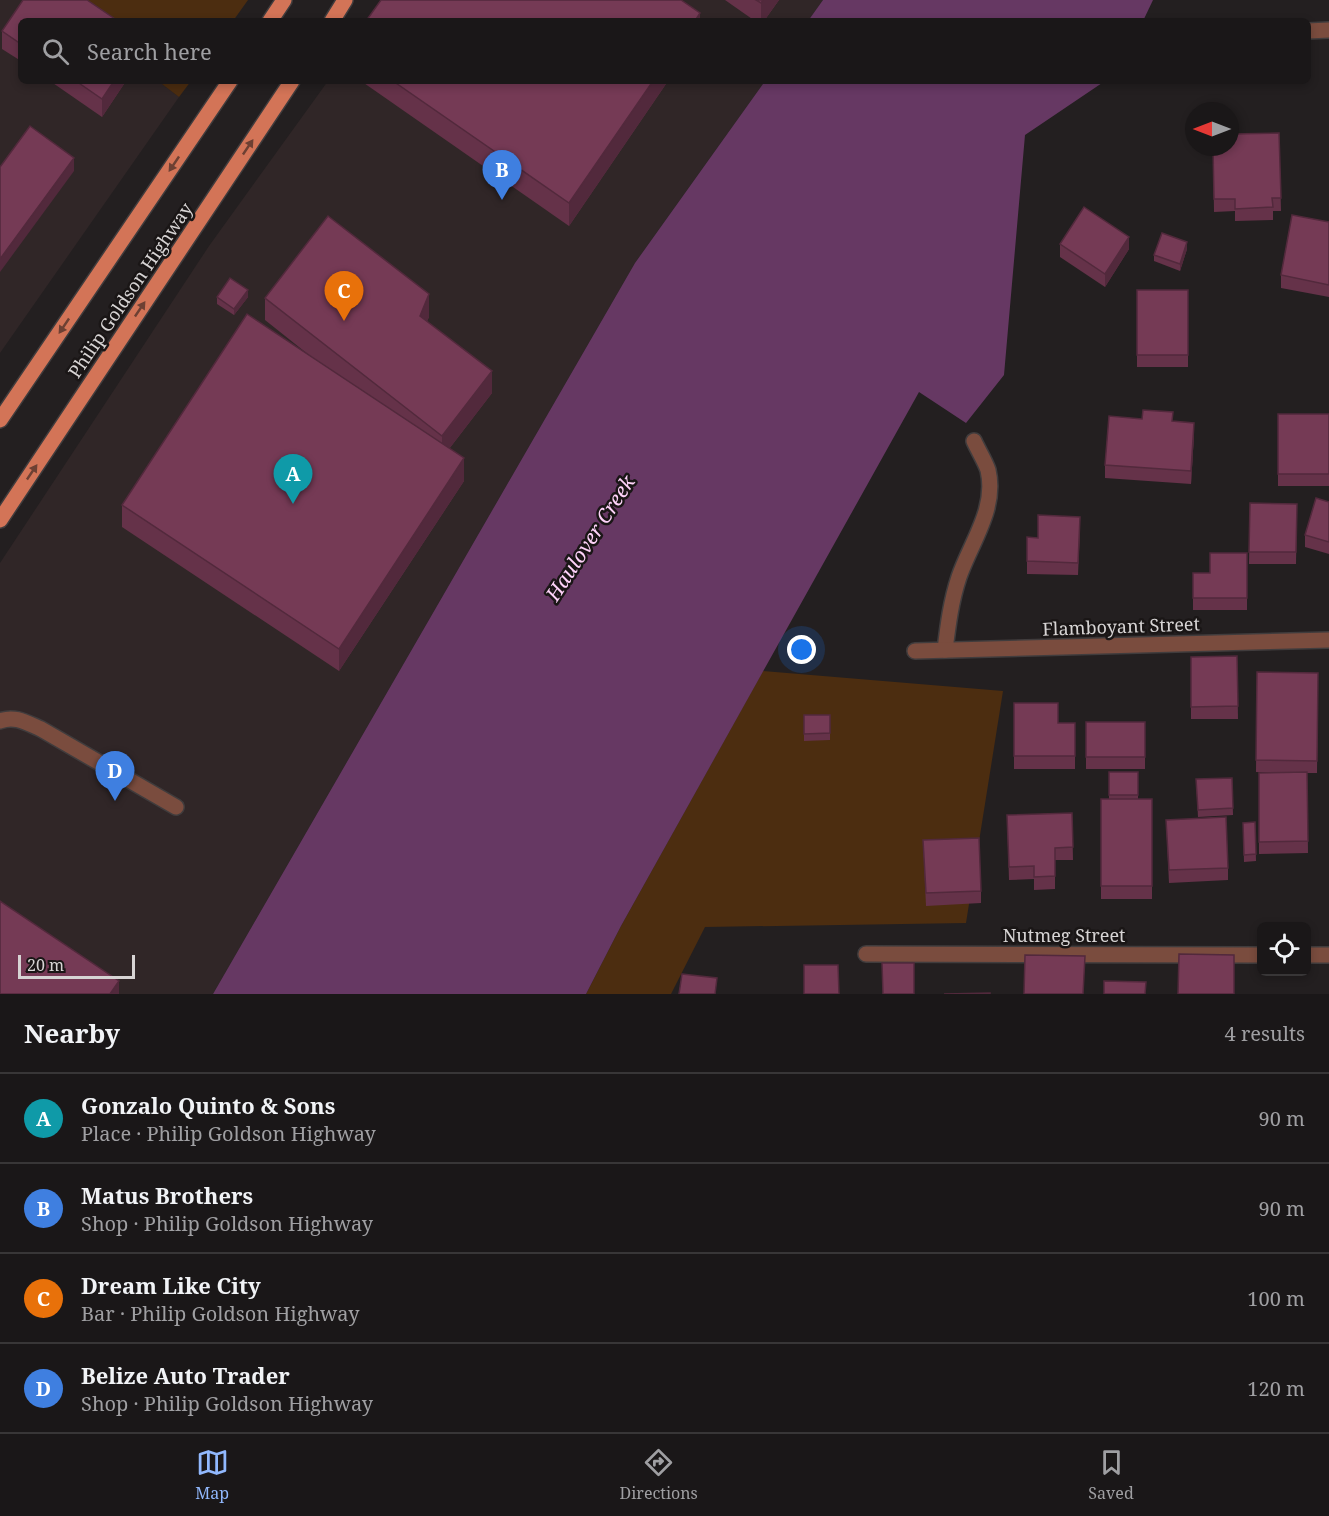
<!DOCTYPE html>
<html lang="en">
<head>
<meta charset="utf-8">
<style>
	body { margin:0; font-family:"Noto Serif",serif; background:#272425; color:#f1f3f6 }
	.controls { position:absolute; right:18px; bottom:18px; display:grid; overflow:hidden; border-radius:9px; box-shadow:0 3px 9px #0003 }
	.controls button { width:54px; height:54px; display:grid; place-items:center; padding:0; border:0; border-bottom:2px solid #383637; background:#1a1718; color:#f1f3f6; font:30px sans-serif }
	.compass { position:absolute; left:1185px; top:102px; width:54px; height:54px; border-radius:50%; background:#1a1718; box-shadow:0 3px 9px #0003; rotate:270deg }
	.scale { position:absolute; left:18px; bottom:15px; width:117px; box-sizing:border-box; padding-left:6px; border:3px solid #d7d4d4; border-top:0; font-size:16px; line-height:21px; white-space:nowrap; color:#d7d4d4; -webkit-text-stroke:4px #1a1616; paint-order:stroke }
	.you { position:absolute; left:802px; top:650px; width:21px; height:21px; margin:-15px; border:4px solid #fff; border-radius:50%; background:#1a73e8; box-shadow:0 0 0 9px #1a73e833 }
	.badge { display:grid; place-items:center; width:39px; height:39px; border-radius:50%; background:#91b8fd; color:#fff; font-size:20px; font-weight:700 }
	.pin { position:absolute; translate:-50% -50px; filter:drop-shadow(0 2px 3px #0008) }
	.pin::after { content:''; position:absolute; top:32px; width:21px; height:18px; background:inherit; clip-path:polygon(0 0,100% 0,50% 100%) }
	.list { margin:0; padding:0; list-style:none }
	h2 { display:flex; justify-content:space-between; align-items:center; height:78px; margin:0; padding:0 24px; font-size:26px }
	h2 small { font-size:20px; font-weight:400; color:#9f9fa2 }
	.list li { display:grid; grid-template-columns:39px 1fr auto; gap:18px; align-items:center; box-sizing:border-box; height:90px; padding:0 24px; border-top:2px solid #383637 }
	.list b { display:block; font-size:22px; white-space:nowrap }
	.list p { margin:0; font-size:20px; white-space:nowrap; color:#9f9fa2 }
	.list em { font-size:20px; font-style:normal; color:#9f9fa2 }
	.icon { flex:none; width:33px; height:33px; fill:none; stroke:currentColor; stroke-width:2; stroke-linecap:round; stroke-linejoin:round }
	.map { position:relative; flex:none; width:1329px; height:994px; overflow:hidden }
	.search { position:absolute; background:#1a1718; box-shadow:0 3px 9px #0003; left:18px; right:18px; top:18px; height:66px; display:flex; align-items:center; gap:15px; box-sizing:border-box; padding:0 21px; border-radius:9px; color:#9f9fa2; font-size:22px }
	.sheet { height:438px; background:#1a1718 }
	nav { display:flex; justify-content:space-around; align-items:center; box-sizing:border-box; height:84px; border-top:2px solid #383637; background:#1a1718; font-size:16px; color:#9f9fa2 }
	nav a { display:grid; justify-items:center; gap:3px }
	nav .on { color:#91b8fd }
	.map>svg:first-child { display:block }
	.built { fill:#302627 }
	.green { fill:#4c2d10 }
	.water { fill:#663863 }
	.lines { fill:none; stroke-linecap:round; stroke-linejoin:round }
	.minor-casing { stroke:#403c3d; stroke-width:18 }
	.major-casing { stroke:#403c3d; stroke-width:18 }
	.minor { stroke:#7a4c3e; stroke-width:15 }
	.major { stroke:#d37457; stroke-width:15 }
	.wall { fill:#653249 }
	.shaded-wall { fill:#52293c }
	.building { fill:#753a55; stroke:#52293c; stroke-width:1.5 }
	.oneway { fill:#6d4033 }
	.labels { text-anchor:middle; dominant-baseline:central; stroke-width:5; stroke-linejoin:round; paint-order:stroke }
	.street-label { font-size:18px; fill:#d7d4d4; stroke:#1a1616 }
	.water-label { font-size:20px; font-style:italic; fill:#ffd3fa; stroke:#1a1616 }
</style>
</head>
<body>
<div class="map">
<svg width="1329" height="994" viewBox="0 0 1329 994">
	<rect width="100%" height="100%" fill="#231f20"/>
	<g class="built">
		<polygon points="0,0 48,0 21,21 21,81 158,81 179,97 0,353"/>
		<polygon points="384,0 823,0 808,21 370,21"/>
		<polygon points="328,81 765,81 635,263 213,994 0,994 0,563 209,246"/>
	</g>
	<g class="green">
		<polygon points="48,0 248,0 233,21 76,21"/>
		<polygon points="158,81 191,81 179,97"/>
		<polygon points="763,671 1003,691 966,923 705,927 671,994 586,994 621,926"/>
	</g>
	<g class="water">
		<polygon points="823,0 1153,0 1143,21 808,21"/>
		<polygon points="765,81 1105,81 1025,135 1004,375 966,423 919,392 621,926 586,994 213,994 635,263"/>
	</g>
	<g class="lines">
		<g class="minor-casing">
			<g id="minor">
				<polyline points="1308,31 1329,30"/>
				<path d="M945 650C948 625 951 601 959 577 971 542 997 509 988 470 985 461 978 450 974 441"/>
				<polyline points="915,651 1329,640"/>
				<path d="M0 721C15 715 27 723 41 729L176 807"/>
				<polyline points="866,954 1262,955"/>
				<polyline points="1306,955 1329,955"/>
			</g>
		</g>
		<g class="major-casing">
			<g id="major">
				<polyline points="270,21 284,0"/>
				<polyline points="332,21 345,0"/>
				<polyline points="0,420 230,81"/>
				<polyline points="0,520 292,81"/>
			</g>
		</g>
		<use href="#minor" class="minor"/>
		<use href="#major" class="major"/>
	</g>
	<g class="wall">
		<polygon points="725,0 779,0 764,21 755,21"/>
		<polygon points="21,21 21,61 2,49 2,31"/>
		<polygon points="50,81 126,81 102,117"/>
		<polygon points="361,81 668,81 569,226"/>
		<polygon points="1279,133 1281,211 1273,211 1273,220 1235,221 1235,211 1214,212 1213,147"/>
		<polygon points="1329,222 1329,297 1281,288 1281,275"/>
		<polygon points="1060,244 1129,249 1105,287 1060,257"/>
		<polygon points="1187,249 1180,271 1154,261 1154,255"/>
		<rect x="1137" y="290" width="51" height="77"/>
		<polygon points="217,297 248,297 234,315 217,304"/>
		<polygon points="265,298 429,317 427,321 492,393 449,449 464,481 339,671 122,527 122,505 314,359 265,320"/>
		<rect x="1278" y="414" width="51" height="72"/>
		<polygon points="1173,421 1194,435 1191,484 1105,478 1105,465"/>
		<polygon points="1329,502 1329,554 1305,547 1305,535"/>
		<polygon points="1250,503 1297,504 1296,564 1249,564"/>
		<polygon points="1080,529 1078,575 1027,574 1027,537 1038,538"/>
		<polygon points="1247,553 1247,610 1193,610 1193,573 1210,573"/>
		<polygon points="1237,656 1238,719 1191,719 1191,657"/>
		<polygon points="1257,672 1318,673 1317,773 1307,773 1308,853 1259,854 1259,773 1282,773 1256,772"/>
		<polygon points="1014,703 1058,723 1075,723 1075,769 1014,769"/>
		<polygon points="804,715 830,715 830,740 804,741"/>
		<rect x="1086" y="722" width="59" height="47"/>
		<polygon points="1109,772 1138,772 1138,799 1152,799 1152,899 1101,899 1101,799 1109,799"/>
		<polygon points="1232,778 1233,815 1198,817 1196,779"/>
		<polygon points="1072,813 1073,860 1055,860 1055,889 1034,890 1034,879 1009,880 1007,815"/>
		<polygon points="1166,820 1228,868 1228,880 1169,883"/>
		<polygon points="1255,822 1256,861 1244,862 1243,823"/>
		<polygon points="923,840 981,891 981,903 926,906"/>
	</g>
	<g class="shaded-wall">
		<polygon points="763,0 779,0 764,21 761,21 761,3"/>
		<polygon points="700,13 700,21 695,21"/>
		<polygon points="114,81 126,81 102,117 102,99"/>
		<polygon points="653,81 668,81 569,226 569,203"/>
		<polygon points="74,158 74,171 0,272 0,259"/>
		<polygon points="1129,237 1129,249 1105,287 1105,274"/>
		<polygon points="1187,242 1187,249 1180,271 1180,264"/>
		<polygon points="248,290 248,297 234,315 234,309"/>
		<polygon points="429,294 429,317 420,338 420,316"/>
		<polygon points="492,371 492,393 442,458 442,436"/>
		<polygon points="1194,423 1194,435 1191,484 1191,471"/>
		<polygon points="464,458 464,481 339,671 339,649"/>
		<polygon points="119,981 119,994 110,994"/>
	</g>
	<g class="building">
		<polygon points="23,0 87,0 118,21 21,21 21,44 2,31"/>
		<polygon points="381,0 681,0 700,13 695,21 366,21"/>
		<polygon points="756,0 763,0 761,3"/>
		<polygon points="76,81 114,81 102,99"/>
		<polygon points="393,81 653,81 569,203"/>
		<polygon points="30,126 74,158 0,259 0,167"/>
		<polygon points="1279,133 1281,198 1272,198 1273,207 1235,209 1235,199 1214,199 1213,147 1230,147 1230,134"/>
		<polygon points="1084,207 1129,237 1105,274 1060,244"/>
		<polygon points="1292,215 1329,222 1329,285 1281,275"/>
		<polygon points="328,216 429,294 420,316 492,371 442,436 265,298"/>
		<polygon points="1162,233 1187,242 1180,264 1154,255"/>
		<polygon points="230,278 248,290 234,309 217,297"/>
		<rect x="1137" y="290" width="51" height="65"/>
		<polygon points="247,314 464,458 339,649 122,505"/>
		<polygon points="1143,410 1173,412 1172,421 1194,423 1191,471 1105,465 1109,416 1142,419"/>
		<rect x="1278" y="414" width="51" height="60"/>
		<polygon points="1316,498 1329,502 1329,542 1305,535"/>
		<polygon points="1250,503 1297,504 1296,552 1249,552"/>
		<polygon points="1038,515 1080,517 1078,563 1027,561 1027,537 1038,538"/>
		<polygon points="1210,553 1247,553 1247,598 1193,598 1193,573 1210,573"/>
		<polygon points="1237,656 1238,706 1191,707 1191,657"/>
		<polygon points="1257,672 1318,673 1317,761 1256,760"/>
		<polygon points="1014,703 1058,703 1058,723 1075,723 1075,756 1014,756"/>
		<polygon points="804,715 830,715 830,733 804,734"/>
		<rect x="1086" y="722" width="59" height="35"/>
		<rect x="1109" y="772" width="29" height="23"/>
		<polygon points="1307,772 1308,841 1259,842 1259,773"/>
		<polygon points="1232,778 1233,808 1198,810 1196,779"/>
		<rect x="1101" y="799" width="51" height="87"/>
		<polygon points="1072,813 1073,847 1055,848 1055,876 1034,877 1034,866 1009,867 1007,815"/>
		<polygon points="1226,817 1228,868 1169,870 1166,820"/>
		<polygon points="1255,822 1256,854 1244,855 1243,823"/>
		<polygon points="979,838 981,891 926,893 923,840"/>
		<polygon points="0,901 119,981 110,994 0,994"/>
		<polygon points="1179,954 1234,955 1234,994 1178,994"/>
		<polygon points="1025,955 1085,956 1083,994 1024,994"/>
		<polygon points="882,963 914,963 914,994 883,994"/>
		<polygon points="804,965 838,965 839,994 804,994"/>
		<polygon points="682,974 717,978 715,994 679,994"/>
		<polygon points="1104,981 1146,982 1145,994 1104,994"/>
		<polygon points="990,993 990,994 944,994"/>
	</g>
	<defs><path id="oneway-solid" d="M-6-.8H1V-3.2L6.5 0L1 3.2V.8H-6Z" transform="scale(1.5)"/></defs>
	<g class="oneway">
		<use href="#oneway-solid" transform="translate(248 147) rotate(-56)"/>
		<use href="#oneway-solid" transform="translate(174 164) rotate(124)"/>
		<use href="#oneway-solid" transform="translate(140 309) rotate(-56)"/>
		<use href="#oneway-solid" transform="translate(64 326) rotate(124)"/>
		<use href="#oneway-solid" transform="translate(32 472) rotate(-56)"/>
	</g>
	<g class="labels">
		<g class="street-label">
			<text transform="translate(130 290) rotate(-56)">Philip Goldson Highway</text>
			<text transform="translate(1121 626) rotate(-2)">Flamboyant Street</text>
			<text x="1064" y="935">Nutmeg Street</text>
		</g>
		<g class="water-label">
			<text transform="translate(590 538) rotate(-57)">Haulover Creek</text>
		</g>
	</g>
</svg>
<div class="controls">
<button><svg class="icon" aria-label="locate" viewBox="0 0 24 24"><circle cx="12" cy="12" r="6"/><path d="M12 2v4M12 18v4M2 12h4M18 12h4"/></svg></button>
</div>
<svg class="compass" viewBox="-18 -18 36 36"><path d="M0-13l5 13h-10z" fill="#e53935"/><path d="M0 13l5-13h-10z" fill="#9f9fa2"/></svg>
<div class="scale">20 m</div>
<div class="you"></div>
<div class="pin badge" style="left:293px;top:504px;background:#0f9aa8">A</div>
<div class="pin badge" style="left:502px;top:200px;background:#3f7fe0">B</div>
<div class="pin badge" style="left:344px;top:321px;background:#e8710a">C</div>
<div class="pin badge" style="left:115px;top:801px;background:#3f7fe0">D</div>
<div class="search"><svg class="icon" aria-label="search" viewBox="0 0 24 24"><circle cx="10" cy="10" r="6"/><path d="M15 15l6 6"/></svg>Search here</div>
</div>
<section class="sheet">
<h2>Nearby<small>4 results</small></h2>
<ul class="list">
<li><span class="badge" style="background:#0f9aa8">A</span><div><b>Gonzalo Quinto &amp; Sons</b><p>Place · Philip Goldson Highway</p></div><em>90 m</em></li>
<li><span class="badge" style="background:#3f7fe0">B</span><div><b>Matus Brothers</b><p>Shop · Philip Goldson Highway</p></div><em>90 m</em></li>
<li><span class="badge" style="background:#e8710a">C</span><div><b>Dream Like City</b><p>Bar · Philip Goldson Highway</p></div><em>100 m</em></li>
<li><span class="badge" style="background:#3f7fe0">D</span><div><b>Belize Auto Trader</b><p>Shop · Philip Goldson Highway</p></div><em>120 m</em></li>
</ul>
</section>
<nav>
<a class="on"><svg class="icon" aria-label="map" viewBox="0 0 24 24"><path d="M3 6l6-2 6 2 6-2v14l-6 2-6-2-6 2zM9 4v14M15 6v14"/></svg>Map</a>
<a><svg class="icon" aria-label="directions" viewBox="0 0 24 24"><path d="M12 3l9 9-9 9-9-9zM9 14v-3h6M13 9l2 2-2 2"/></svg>Directions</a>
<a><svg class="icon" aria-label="saved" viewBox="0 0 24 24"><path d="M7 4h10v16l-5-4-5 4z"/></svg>Saved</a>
</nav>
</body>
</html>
